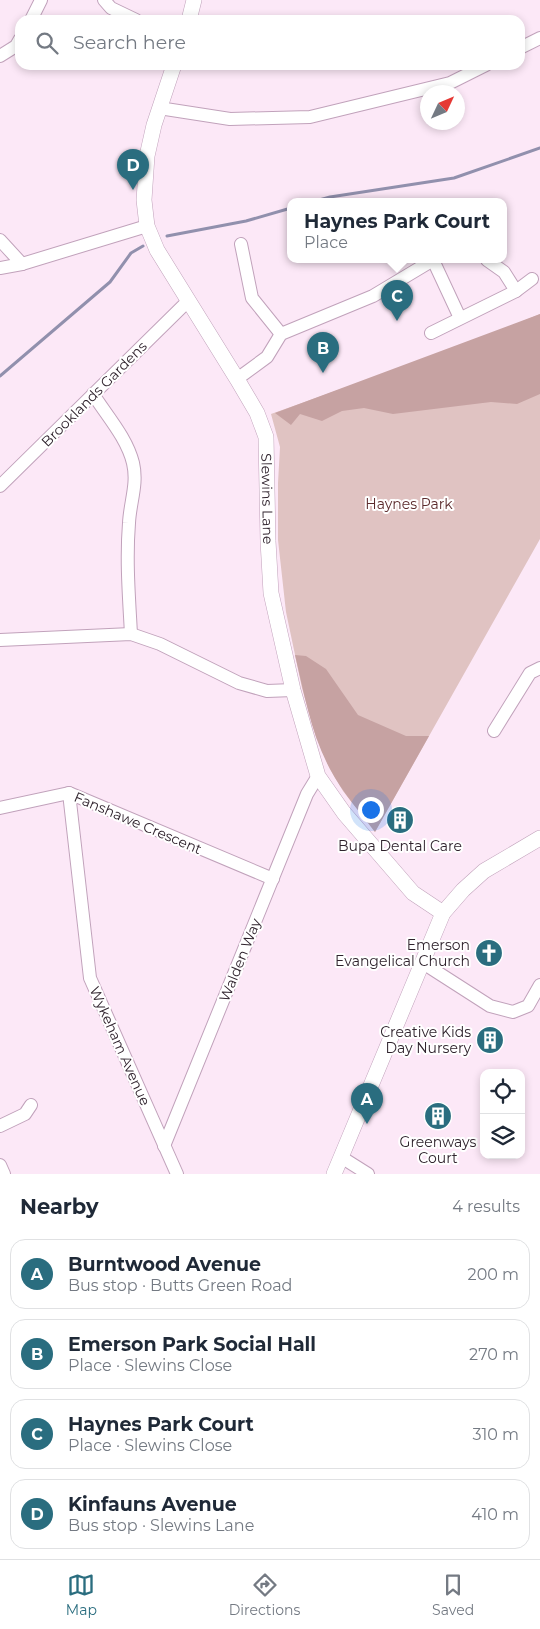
<!DOCTYPE html>
<html lang="en">
<head>
<meta charset="utf-8">
<style>
	body { margin:0; font-family:Montserrat,sans-serif; background:#f2f2f3; color:#1f2937 }
	.controls { position:absolute; right:15px; bottom:15px; display:grid; overflow:hidden; border-radius:10px; box-shadow:0 2px 8px #0003 }
	.controls button { width:45px; height:45px; display:grid; place-items:center; padding:0; border:0; border-bottom:1px solid #e0e1e3; background:#fff; color:#1f2937; font:25px sans-serif }
	.compass { position:absolute; left:420px; top:85px; width:45px; height:45px; border-radius:50%; background:#fff; box-shadow:0 2px 8px #0003; rotate:46deg }
	.you { position:absolute; left:370px; top:809px; width:18px; height:18px; margin:-12px; border:4px solid #fff; border-radius:50%; background:#1a73e8; box-shadow:0 0 0 8px #1a73e833 }
	.badge { display:grid; place-items:center; width:32px; height:32px; border-radius:50%; background:#2a6d7f; color:#fff; font-size:16px; font-weight:700 }
	.pin { position:absolute; translate:-50% -41px; filter:drop-shadow(0 1px 2px #0008) }
	.pin::after { content:''; position:absolute; top:26px; width:18px; height:15px; background:inherit; clip-path:polygon(0 0,100% 0,50% 100%) }
	.popup { position:absolute; left:287px; top:198px; width:220px; height:65px; box-sizing:border-box; display:grid; place-content:center; border-radius:10px; background:#fff; filter:drop-shadow(0 1px 4px #0005); font-size:16px; white-space:nowrap; color:#747a83 }
	.popup b { font-size:19px; color:#1f2937 }
	.popup::after { content:''; position:absolute; left:50%; top:100%; margin-left:-10px; border:10px solid transparent; border-top-color:#fff }
	.list { margin:0; padding:0; list-style:none }
	h2 { display:flex; justify-content:space-between; align-items:center; height:65px; margin:0; padding:0 20px; font-size:21px }
	h2 small { font-size:16px; font-weight:400; color:#747a83 }
	.list li { display:grid; grid-template-columns:32px 1fr auto; gap:15px; align-items:center; box-sizing:border-box; height:70px; margin:0 10px 10px; padding:0 10px; border:1px solid #e0e1e3; border-radius:15px }
	.list b { display:block; font-size:19px; white-space:nowrap }
	.list p { margin:0; font-size:16px; white-space:nowrap; color:#747a83 }
	.list em { font-size:16px; font-style:normal; color:#747a83 }
	.icon { flex:none; width:28px; height:28px; fill:none; stroke:currentColor; stroke-width:2; stroke-linecap:round; stroke-linejoin:round }
	.map { position:relative; flex:none; width:540px; height:1174px; overflow:hidden }
	.search { position:absolute; background:#fff; box-shadow:0 2px 8px #0003; left:15px; right:15px; top:15px; height:55px; display:flex; align-items:center; gap:12px; box-sizing:border-box; padding:0 18px; border-radius:15px; color:#747a83; font-size:19px }
	.sheet { height:385px; background:#fff }
	nav { display:flex; justify-content:space-around; align-items:center; box-sizing:border-box; height:70px; border-top:1px solid #e0e1e3; background:#fff; font-size:14px; color:#747a83 }
	nav a { display:grid; justify-items:center; gap:2px }
	nav .on { color:#2a6d7f }
	.map>svg:first-child { display:block }
	.green { fill:#e0c3c2 }
	.forest { fill:#c6a2a2 }
	.lines { fill:none; stroke-linecap:round; stroke-linejoin:round }
	.stream { stroke:#9190ad; stroke-width:3 }
	.minor-casing { stroke:#c1a2bb; stroke-width:14 }
	.tertiary-casing { stroke:#c1a2bb; stroke-width:16 }
	.minor { stroke:#fff; stroke-width:12 }
	.tertiary { stroke:#fff; stroke-width:15 }
	.labels { text-anchor:middle; dominant-baseline:central; stroke-width:4; stroke-linejoin:round; paint-order:stroke }
	.street-label { font-size:14px; fill:#2f232d; stroke:#fff }
	.park-label { font-size:14px; fill:#5b2a2c; stroke:#fff }
	.poi-label { font-size:14px; fill:#2f232d; stroke:#fff }
</style>
</head>
<body>
<div class="map">
<svg width="540" height="1174" viewBox="0 0 540 1174">
	<rect width="100%" height="100%" fill="#fce8f7"/>
	<polygon class="green" points="540,314 540,539 375,832 343,791 330,769 316,737 302,688 286,612 278,540 278,483 280,447 271,414 475,341"/>
	<g class="forest">
		<polygon points="540,314 540,394 517,404 491,402 393,414 364,408 342,411 322,421 300,414 291,425 275,413"/>
		<path d="M295 655 306 656 326 669 358 715 406 736H429L375 832C360 812 342 792 330 769 311 734 304 693 295 655Z"/>
	</g>
	<g class="lines">
		<g class="stream">
			<polyline points="312,202 330,197 454,178 540,148"/>
			<polyline points="167,236 246,221 291,208"/>
			<polyline points="0,376 110,282 131,253 143,246"/>
		</g>
		<g class="minor-casing">
			<g id="minor">
				<polyline points="104,0 111,8 136,20"/>
				<polyline points="31,20 41,0"/>
				<polyline points="520,48 540,38"/>
				<polyline points="0,56 16,46 20,39"/>
				<polyline points="159,108 230,119 310,117 450,83 486,65"/>
				<polyline points="0,240 22,264"/>
				<polyline points="241,244 252,298 281,334"/>
				<polyline points="433,260 460,318"/>
				<polyline points="487,260 504,272 516,291"/>
				<polyline points="0,268 22,264 147,226"/>
				<polyline points="431,333 516,291 532,279"/>
				<polyline points="237,379 267,357 281,334 373,296 433,260"/>
				<path d="M93 394C107 416 127 438 133 463 138 484 130 502 129 523 126 560 129 597 131 634"/>
				<polyline points="0,486 188,301"/>
				<polyline points="0,640 131,634 160,644 239,683 267,691 293,690"/>
				<polyline points="494,731 530,673 540,668"/>
				<polyline points="69,793 90,978 177,1174"/>
				<polyline points="0,808 69,793 273,879"/>
				<polyline points="423,963 490,1006 513,1012 528,1006 540,985"/>
				<polyline points="0,1126 25,1114 31,1105"/>
				<polyline points="164,1146 307,794 318,776"/>
				<polyline points="341,1157 368,1174"/>
				<polyline points="0,1165 4,1174"/>
			</g>
		</g>
		<g class="tertiary-casing">
			<g id="tertiary">
				<polyline points="189,20 194,0"/>
				<path id="s1" d="M174 65 154 125 147 156 144 200 147 226 157 250 237 379 257 413 266 437 268 541 271 593 293 690 318 776 344 813 413 893 443 913"/>
				<polyline points="334,1174 443,913 463,890 484,871 540,838"/>
			</g>
		</g>
		<use href="#minor" class="minor"/>
		<use href="#tertiary" class="tertiary"/>
	</g>
	<defs>
		<g id="building-disc" transform="scale(1.4375)"><circle r="9.5" fill="#2a6d7f" stroke="#fff"/><path d="M-4-6H4V6H1V3H-1V6H-4ZM-2.5-4.3h1.7v1.8h-1.7ZM.8-4.3h1.7v1.8H.8ZM-2.5-1h1.7V.8h-1.7ZM.8-1h1.7V.8H.8Z" fill="#fff"/></g>
		<g id="church-disc" transform="scale(1.4375)"><circle r="9.5" fill="#2a6d7f" stroke="#fff"/><path d="M-1.2-6h2.4v3.5h3.3v2.4h-3.3V6h-2.4V-.1h-3.3v-2.4h3.3Z" fill="#fff"/></g>
	</defs>
	<g fill-rule="evenodd">
		<use href="#building-disc" x="400" y="820"/>
		<use href="#church-disc" x="489" y="953"/>
		<use href="#building-disc" x="490" y="1040"/>
		<use href="#building-disc" x="438" y="1116"/>
	</g>
	<g class="labels">
		<g class="street-label">
			<text transform="translate(94 394) rotate(-45)">Brooklands Gardens</text>
			<text stroke="none"><textPath href="#s1" startOffset="470">Slewins Lane</textPath></text>
			<text transform="translate(138 823) rotate(23)">Fanshawe Crescent</text>
			<text transform="translate(240 960) rotate(-68)">Walden Way</text>
			<text transform="translate(120 1046) rotate(66)">Wykeham Avenue</text>
		</g>
		<g class="park-label">
			<text x="409" y="504">Haynes Park</text>
		</g>
		<g class="poi-label">
			<text x="400" y="846">Bupa Dental Care</text>
			<text x="470" y="945" text-anchor="end">Emerson<tspan x="470" dy="16">Evangelical Church</tspan></text>
			<text x="471" y="1032" text-anchor="end">Creative Kids<tspan x="471" dy="16">Day Nursery</tspan></text>
			<text x="438" y="1142">Greenways<tspan x="438" dy="16">Court</tspan></text>
		</g>
	</g>
</svg>
<div class="controls">
<button><svg class="icon" aria-label="locate" viewBox="0 0 24 24"><circle cx="12" cy="12" r="6"/><path d="M12 2v4M12 18v4M2 12h4M18 12h4"/></svg></button>
<button><svg class="icon" aria-label="layers" viewBox="0 0 24 24"><path d="M12 4l9 5-9 5-9-5zM3 14l9 5 9-5"/></svg></button>
</div>
<svg class="compass" viewBox="-18 -18 36 36"><path d="M0-13l5 13h-10z" fill="#e53935"/><path d="M0 13l5-13h-10z" fill="#747a83"/></svg>
<div class="you"></div>
<div class="pin badge" style="left:367px;top:1124px">A</div>
<div class="pin badge" style="left:323px;top:373px">B</div>
<div class="pin badge" style="left:397px;top:321px">C</div>
<div class="popup"><b>Haynes Park Court</b>Place</div>
<div class="pin badge" style="left:133px;top:190px">D</div>
<div class="search"><svg class="icon" aria-label="search" viewBox="0 0 24 24"><circle cx="10" cy="10" r="6"/><path d="M15 15l6 6"/></svg>Search here</div>
</div>
<section class="sheet">
<h2>Nearby<small>4 results</small></h2>
<ul class="list">
<li><span class="badge">A</span><div><b>Burntwood Avenue</b><p>Bus stop · Butts Green Road</p></div><em>200 m</em></li>
<li><span class="badge">B</span><div><b>Emerson Park Social Hall</b><p>Place · Slewins Close</p></div><em>270 m</em></li>
<li><span class="badge">C</span><div><b>Haynes Park Court</b><p>Place · Slewins Close</p></div><em>310 m</em></li>
<li><span class="badge">D</span><div><b>Kinfauns Avenue</b><p>Bus stop · Slewins Lane</p></div><em>410 m</em></li>
</ul>
</section>
<nav>
<a class="on"><svg class="icon" aria-label="map" viewBox="0 0 24 24"><path d="M3 6l6-2 6 2 6-2v14l-6 2-6-2-6 2zM9 4v14M15 6v14"/></svg>Map</a>
<a><svg class="icon" aria-label="directions" viewBox="0 0 24 24"><path d="M12 3l9 9-9 9-9-9zM9 14v-3h6M13 9l2 2-2 2"/></svg>Directions</a>
<a><svg class="icon" aria-label="saved" viewBox="0 0 24 24"><path d="M7 4h10v16l-5-4-5 4z"/></svg>Saved</a>
</nav>
</body>
</html>
